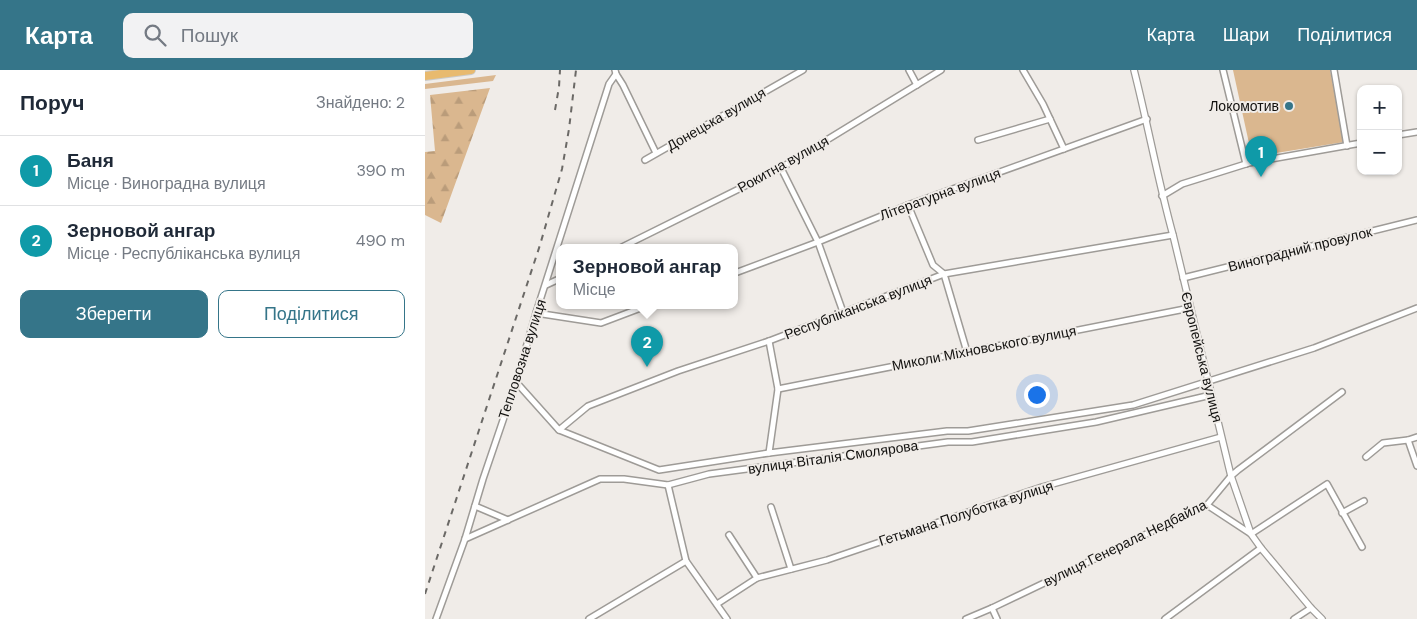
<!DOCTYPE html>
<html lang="uk">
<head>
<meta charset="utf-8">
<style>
	body { margin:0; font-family:"DM Sans",sans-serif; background:#f2f2f3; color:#1f2937 }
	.controls { position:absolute; right:15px; top:15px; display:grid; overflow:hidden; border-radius:10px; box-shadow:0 1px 4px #0004 }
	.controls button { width:45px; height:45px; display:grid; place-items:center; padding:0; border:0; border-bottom:1px solid #e0e1e3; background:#fff; color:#1f2937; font:25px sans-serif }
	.you { position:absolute; left:611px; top:324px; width:18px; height:18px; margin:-12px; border:4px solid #fff; border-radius:50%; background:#1a73e8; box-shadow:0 0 0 8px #1a73e833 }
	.badge { display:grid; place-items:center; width:32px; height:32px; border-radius:50%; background:#357589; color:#fff; font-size:16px; font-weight:700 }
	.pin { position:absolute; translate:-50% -41px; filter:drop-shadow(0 1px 2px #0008) }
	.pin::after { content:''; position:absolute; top:26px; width:18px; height:15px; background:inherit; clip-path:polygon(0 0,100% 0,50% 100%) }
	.popup { position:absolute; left:131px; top:174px; width:182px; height:65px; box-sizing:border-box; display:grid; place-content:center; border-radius:10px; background:#fff; filter:drop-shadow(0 1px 4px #0005); font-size:16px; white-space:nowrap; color:#747a83 }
	.popup b { font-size:19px; color:#1f2937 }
	.popup::after { content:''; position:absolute; left:50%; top:100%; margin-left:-10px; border:10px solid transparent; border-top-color:#fff }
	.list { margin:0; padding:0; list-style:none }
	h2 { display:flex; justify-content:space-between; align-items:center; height:65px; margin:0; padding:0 20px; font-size:21px }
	h2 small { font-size:16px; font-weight:400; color:#747a83 }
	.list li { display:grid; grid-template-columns:32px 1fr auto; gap:15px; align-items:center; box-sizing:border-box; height:70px; padding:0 20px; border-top:1px solid #e0e1e3 }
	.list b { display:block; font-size:19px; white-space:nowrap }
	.list p { margin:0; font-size:16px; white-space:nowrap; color:#747a83 }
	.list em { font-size:16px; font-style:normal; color:#747a83 }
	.actions { display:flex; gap:10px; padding:15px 20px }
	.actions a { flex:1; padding:11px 0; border:1px solid #357589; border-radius:10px; text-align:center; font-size:18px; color:#357589 }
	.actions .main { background:#357589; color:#fff }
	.icon { flex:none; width:28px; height:28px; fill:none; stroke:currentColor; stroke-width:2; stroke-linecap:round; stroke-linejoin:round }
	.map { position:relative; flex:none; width:992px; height:549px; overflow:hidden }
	header { display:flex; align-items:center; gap:30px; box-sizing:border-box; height:70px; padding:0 25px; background:#357589; color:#fff }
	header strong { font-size:24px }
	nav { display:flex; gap:28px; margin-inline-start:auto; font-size:18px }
	.search { width:350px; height:45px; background:#f2f2f3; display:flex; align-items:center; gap:12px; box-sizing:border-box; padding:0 18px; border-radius:10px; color:#747a83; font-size:19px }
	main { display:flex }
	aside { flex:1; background:#fff }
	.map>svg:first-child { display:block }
	.grass { fill:#dab78f }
	.forest { fill:url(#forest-firs) }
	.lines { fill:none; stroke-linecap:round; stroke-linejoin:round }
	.minor-casing { stroke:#9e9b97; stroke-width:8 }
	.tertiary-casing { stroke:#9e9b97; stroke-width:8 }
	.primary-casing { stroke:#cbcbca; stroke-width:10 }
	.minor { stroke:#fff; stroke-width:5 }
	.tertiary { stroke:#fff; stroke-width:5.5 }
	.primary { stroke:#e8ba6f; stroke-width:8 }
	.rail { stroke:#6b6966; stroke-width:2; stroke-dasharray:6 6; stroke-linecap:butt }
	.poi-dot { fill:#357589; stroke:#f0ece8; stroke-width:2 }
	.labels { text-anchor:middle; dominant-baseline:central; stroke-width:4; stroke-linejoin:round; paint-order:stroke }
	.poi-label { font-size:14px; fill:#12110f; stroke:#f0ece8; text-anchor:end }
	.street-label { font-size:14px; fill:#12110f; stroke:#f0ece8 }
</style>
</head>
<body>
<header>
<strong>Карта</strong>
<div class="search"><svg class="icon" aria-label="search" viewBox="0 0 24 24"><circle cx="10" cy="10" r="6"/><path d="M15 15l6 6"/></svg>Пошук</div>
<nav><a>Карта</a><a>Шари</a><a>Поділитися</a></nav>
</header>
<main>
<aside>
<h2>Поруч<small>Знайдено: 2</small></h2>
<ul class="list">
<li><span class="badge" style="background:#0f9aa8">1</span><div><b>Баня</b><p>Місце · Виноградна вулиця</p></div><em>390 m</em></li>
<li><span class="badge" style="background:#0f9aa8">2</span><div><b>Зерновой ангар</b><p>Місце · Республіканська вулиця</p></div><em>490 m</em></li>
</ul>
<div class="actions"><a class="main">Зберегти</a><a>Поділитися</a></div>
</aside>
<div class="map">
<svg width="992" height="549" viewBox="0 0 992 549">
	<defs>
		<pattern id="forest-firs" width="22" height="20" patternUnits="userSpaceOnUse" patternTransform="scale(1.25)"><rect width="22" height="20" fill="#dab78f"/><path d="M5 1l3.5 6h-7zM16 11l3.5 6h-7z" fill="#ba9c7a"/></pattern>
	</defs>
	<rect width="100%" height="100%" fill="#f0ece8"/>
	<g class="grass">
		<polygon points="808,0 905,0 919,72 827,87"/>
		<polygon points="71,5 68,11 0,19 0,14"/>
	</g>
	<polygon class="forest" points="65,18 16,153 0,145 0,82 10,81 5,25"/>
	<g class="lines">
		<g class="minor-casing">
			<g id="minor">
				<polyline points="484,0 492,15"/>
				<polyline points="598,0 618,34 639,79"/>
				<polyline points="798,0 821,94"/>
				<polyline points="909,0 922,76"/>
				<polyline points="191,4 198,15 231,83"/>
				<polyline points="973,65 992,62"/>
				<polyline points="553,70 625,49"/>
				<polyline points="220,90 378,0"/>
				<polyline points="356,98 393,172 418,242"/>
				<polyline points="737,126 757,114 824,93 936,73"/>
				<polyline points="483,135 508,195 519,204 542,282"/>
				<polyline points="195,178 356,98 516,0"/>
				<polyline points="310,203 393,172 483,135 722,49"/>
				<polyline points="758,208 992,150"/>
				<polyline points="121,215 134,209"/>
				<polyline points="111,243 176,253 221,236"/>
				<polyline points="344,271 353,319 344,383"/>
				<polyline points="91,312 134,360 234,400 344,383 522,361 543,361 708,335 889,278 992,238"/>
				<polyline points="353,319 765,238"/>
				<polyline points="134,360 163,336 253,301 344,271 519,204 748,165"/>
				<polyline points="983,370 992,367"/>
				<polyline points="941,387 958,373 983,370 992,396"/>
				<polyline points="243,415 261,491 302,549"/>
				<polyline points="782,435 826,464 902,414 937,477"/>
				<polyline points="50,436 83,450"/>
				<polyline points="346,437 366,499"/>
				<polyline points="917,443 939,431"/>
				<polyline points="304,465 332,508"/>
				<polyline points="40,469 175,409 199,409 243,415 284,404 523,372 547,372 671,352 786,325"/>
				<polyline points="292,534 332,508 402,490 617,417 796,367"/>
				<polyline points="567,538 572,549"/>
				<polyline points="11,549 40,469 58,409 91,312 111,243 184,14 191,4 190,0"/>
				<polyline points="164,549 261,491"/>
				<polyline points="541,549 567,538 782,435 806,406 813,400 917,322"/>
				<polyline points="740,549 836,478"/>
				<polyline points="869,549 886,538"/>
			</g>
		</g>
		<g class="tertiary-casing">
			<path id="tertiary" d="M709 0C723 55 733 111 748 165L806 406 826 464 836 478 886 538 897 549"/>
		</g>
		<g class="primary-casing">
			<polyline id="primary" points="0,6 46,0"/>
		</g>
		<use href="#minor" class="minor"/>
		<use href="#tertiary" class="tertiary"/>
		<use href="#primary" class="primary"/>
		<g class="rail">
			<polyline points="130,40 134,17 135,0"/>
			<polyline points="0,524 115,175 137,99 144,59 151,0"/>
		</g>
	</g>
	<circle class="poi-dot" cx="864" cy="36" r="5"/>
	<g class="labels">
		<g class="poi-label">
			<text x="854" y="36">Локомотив</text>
		</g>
		<g class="street-label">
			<text transform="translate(291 49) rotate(-30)">Донецька вулиця</text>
			<text transform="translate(358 94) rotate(-29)">Рокитна вулиця</text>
			<text transform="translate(515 124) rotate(-20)">Літературна вулиця</text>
			<text transform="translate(875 179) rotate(-14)">Виноградний провулок</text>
			<text transform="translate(433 237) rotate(-21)">Республіканська вулиця</text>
			<text transform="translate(559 278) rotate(-11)">Миколи Міхновського вулиця</text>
			<text transform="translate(777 287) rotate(76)">Європейська вулиця</text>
			<text transform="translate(97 289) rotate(-72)">Тепловозна вулиця</text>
			<text transform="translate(408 387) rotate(-8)">вулиця Віталія Смолярова</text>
			<text transform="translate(541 443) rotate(-18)">Гетьмана Полуботка вулиця</text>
			<text transform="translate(700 473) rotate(-26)">вулиця Генерала Недбайла</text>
		</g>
	</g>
</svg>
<div class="controls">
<button>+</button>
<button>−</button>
</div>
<div class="you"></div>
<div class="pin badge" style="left:836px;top:107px;background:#0f9aa8">1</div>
<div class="pin badge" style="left:222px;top:297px;background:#0f9aa8">2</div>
<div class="popup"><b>Зерновой ангар</b>Місце</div>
</div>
</main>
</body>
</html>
